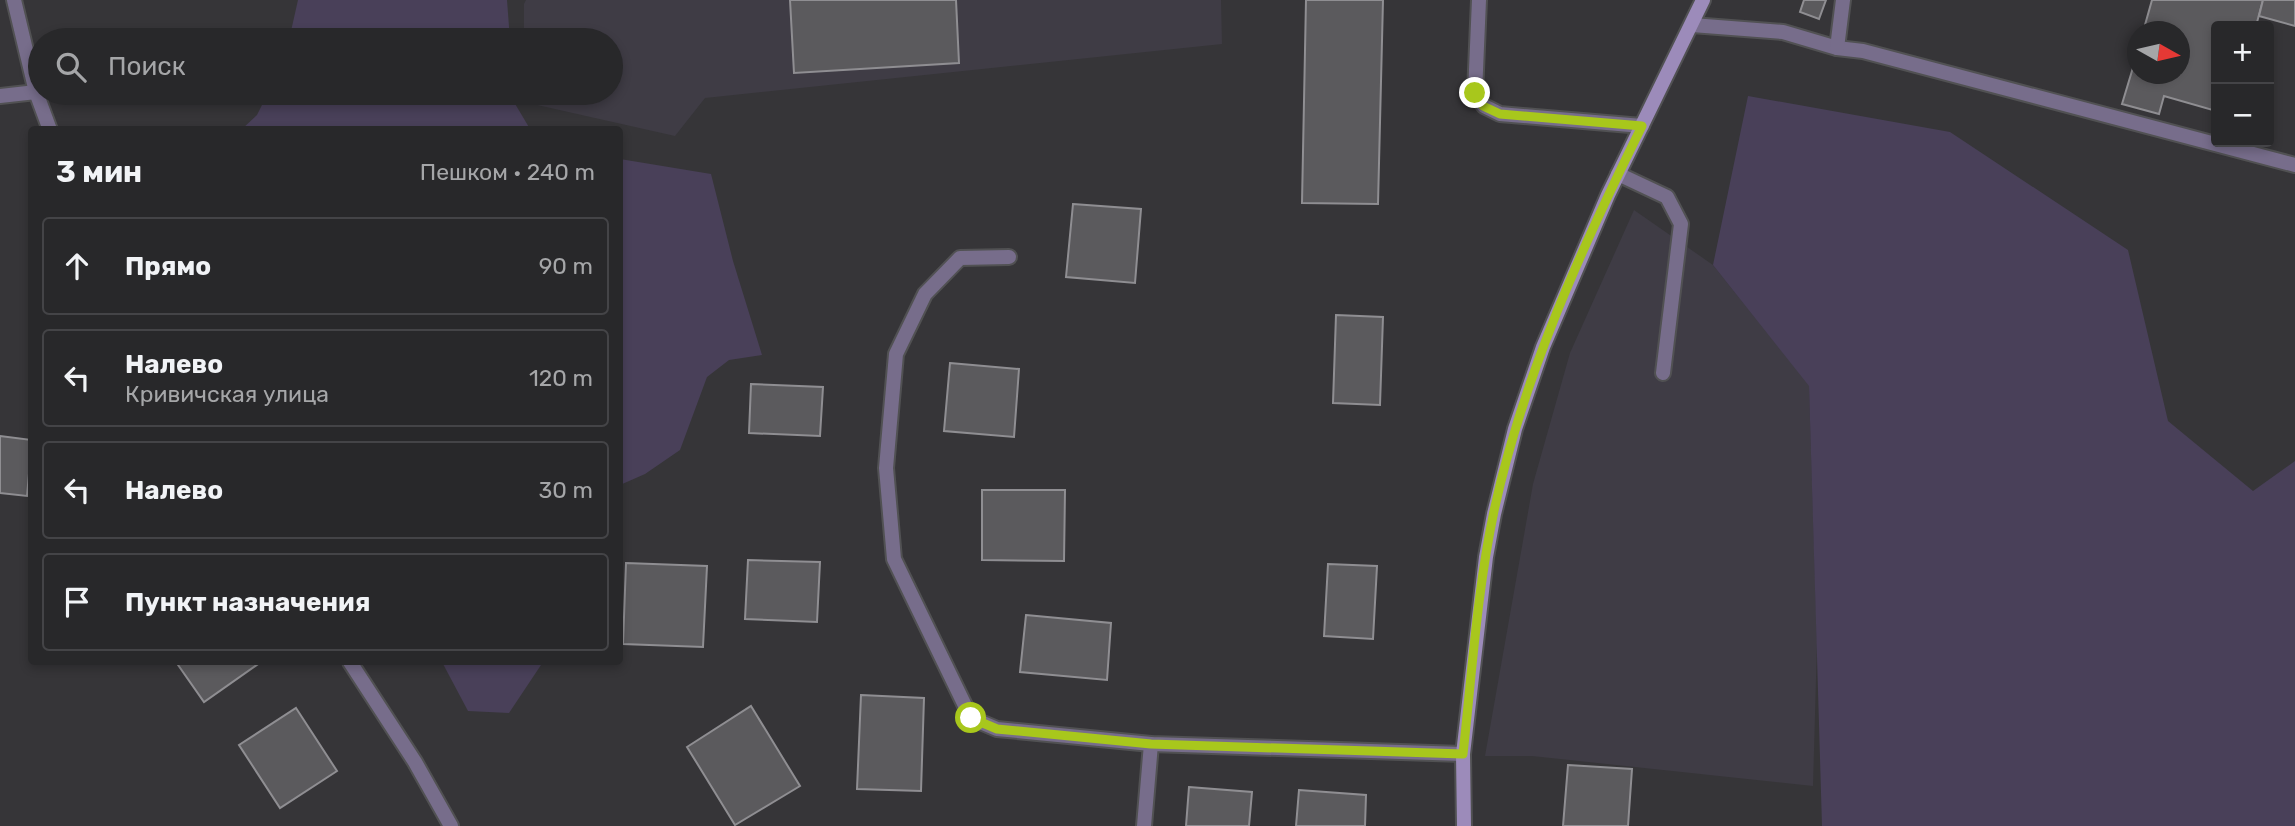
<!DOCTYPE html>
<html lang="ru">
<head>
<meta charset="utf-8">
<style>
	body { margin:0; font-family:Rubik,sans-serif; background:#303032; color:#f1f3f6 }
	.controls { position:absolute; right:21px; top:21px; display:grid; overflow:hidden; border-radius:7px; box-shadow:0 4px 10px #0003 }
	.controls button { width:63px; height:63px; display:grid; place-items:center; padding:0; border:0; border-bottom:2px solid #444447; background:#28282a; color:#f1f3f6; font:35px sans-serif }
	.compass { position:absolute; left:2127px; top:21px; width:63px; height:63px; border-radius:50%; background:#28282a; box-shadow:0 4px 10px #0003; rotate:98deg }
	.stop { position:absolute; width:21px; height:21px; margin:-16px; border:5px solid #a8c71c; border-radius:50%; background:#fff }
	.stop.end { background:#a8c71c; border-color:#fff; box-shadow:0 2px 7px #0008 }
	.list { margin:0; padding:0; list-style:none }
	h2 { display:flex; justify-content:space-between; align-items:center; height:91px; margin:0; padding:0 28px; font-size:30px }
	h2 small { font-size:23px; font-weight:400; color:#a5a6a8 }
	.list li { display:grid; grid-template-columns:46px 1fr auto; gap:21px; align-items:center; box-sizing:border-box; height:98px; margin:0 14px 14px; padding:0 14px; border:2px solid #444447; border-radius:7px }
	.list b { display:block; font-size:26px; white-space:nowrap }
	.list p { margin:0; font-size:23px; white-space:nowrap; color:#a5a6a8 }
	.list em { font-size:23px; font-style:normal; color:#a5a6a8 }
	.icon { flex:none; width:38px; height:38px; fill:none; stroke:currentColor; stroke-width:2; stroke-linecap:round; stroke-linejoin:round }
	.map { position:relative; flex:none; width:2295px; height:826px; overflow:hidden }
	.search { position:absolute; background:#28282a; box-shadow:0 4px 10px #0003; left:28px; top:28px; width:595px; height:77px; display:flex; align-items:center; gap:18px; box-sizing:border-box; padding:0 24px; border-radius:38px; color:#a5a6a8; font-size:26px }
	.panel { position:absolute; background:#28282a; box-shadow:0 4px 10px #0003; left:28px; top:126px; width:595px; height:539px; border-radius:7px }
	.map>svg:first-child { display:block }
	.built { fill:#3f3c45 }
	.green { fill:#494059 }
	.building { fill:#5b5a5d; stroke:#8f8e92; stroke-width:2 }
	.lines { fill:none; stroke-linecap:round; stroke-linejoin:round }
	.lane-casing { stroke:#515153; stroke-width:18 }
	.street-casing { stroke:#515153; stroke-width:18 }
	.secondary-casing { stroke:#515153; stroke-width:18 }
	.lane { stroke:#776d8b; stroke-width:14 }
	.street { stroke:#776d8b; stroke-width:14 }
	.secondary { stroke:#9c8bba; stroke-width:14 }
	.route { stroke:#a8c71c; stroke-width:9 }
</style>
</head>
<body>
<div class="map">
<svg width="2295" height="826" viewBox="0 0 2295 826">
	<rect width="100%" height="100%" fill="#363538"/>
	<g class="built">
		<polygon points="526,0 1221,0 1222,44 705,98 675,136 524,102 524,93 611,93 611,40 524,40 524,4"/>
		<polygon points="1634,210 1713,265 1809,385 1817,643 1813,786 1532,756 1485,756 1533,484 1570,353"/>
	</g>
	<g class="green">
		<polygon points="298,0 507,0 510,40 289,40"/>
		<polygon points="268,93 513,93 514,102 530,129 242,129 257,115"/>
		<polygon points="1748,96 1950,132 2128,250 2168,421 2253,491 2295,461 2295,826 1822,826 1809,386 1713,265"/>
		<polygon points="620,159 711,174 733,261 762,355 729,360 707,377 680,450 645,474 620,485"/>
		<polygon points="442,662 543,662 509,713 468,711"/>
	</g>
	<g class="building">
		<polygon points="790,0 956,0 959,63 794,73"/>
		<polygon points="1306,0 1383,0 1378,204 1302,203"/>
		<polygon points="1804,0 1826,0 1819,19 1800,12"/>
		<polygon points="2152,0 2263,0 2256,26 2216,26 2216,111 2164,96 2159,114 2122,104 2138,51 2138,74 2180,74 2180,32 2143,32"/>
		<polygon points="2263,0 2295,0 2295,26 2259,16"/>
		<polygon points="1073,204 1141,209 1135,283 1066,277"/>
		<polygon points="1336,315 1383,317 1380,405 1333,403"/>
		<polygon points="950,363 1019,369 1014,437 944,431"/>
		<polygon points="751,384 823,387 820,436 749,433"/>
		<polygon points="0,436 32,440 27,496 0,493"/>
		<polygon points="982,490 1065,490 1064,561 982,560"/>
		<polygon points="748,560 820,562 817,622 745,619"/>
		<polygon points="626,563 707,566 703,647 623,644"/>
		<polygon points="1328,564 1377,566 1373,639 1324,636"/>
		<polygon points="1026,615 1111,623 1107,680 1020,672"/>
		<polygon points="176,662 261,662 204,702"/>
		<polygon points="861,695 924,698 921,791 857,789"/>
		<polygon points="751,706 800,786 735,825 687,747"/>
		<polygon points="296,708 337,771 280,808 239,745"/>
		<polygon points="1568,765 1632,769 1628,826 1563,826"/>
		<polygon points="1189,787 1252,792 1249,826 1186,826"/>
		<polygon points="1299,790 1366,795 1365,826 1296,826"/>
	</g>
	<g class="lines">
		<g class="lane-casing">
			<g id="lane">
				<polyline points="1479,0 1475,93 1484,106 1500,114 1642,126"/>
				<polyline points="1692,25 1783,32 1837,48 1863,51 2295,165"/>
				<polyline points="1837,48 1843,0"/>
				<polyline points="0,96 36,92"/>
				<polyline points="1618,174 1667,197 1681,224 1663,373"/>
				<polyline points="1009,257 960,258 925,294 896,354 886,468 894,559 971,718 997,729 1151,744 1463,754"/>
				<polyline points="1144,826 1151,744"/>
			</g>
		</g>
		<g class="street-casing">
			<g id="street">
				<polyline points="14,0 36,92 50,130"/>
				<polyline points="350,662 415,762 451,826"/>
			</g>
		</g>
		<g class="secondary-casing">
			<polyline id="secondary" points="1464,826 1463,754 1486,557 1494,514 1515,429 1543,347 1608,195 1703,0"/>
		</g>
		<use href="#lane" class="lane"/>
		<use href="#street" class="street"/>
		<use href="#secondary" class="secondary"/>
	</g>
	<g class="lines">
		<path class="route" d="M971 718 997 729 1151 744 1463 754C1472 673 1477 591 1494 511 1523 377 1581 249 1642 126L1500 114 1483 106 1475 93"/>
	</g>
</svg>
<div class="controls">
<button>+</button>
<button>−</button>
</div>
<svg class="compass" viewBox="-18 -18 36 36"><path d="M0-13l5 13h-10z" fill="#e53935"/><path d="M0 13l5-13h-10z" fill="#a5a6a8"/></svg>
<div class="stop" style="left:971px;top:718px"></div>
<div class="stop end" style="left:1475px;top:93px"></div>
<div class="search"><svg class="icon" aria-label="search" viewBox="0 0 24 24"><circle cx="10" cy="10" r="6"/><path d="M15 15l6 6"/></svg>Поиск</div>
<section class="panel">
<h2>3 мин<small>Пешком · 240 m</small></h2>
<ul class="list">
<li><svg class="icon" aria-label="ahead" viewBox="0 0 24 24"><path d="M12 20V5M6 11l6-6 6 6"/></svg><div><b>Прямо</b></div><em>90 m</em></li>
<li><svg class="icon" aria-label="left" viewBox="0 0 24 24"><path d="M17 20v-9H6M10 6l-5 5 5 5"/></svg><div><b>Налево</b><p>Кривичская улица</p></div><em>120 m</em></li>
<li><svg class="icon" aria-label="left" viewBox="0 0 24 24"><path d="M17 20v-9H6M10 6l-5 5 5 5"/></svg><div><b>Налево</b></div><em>30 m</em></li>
<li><svg class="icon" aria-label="arrive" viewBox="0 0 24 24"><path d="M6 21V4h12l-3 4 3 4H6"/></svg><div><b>Пункт назначения</b></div></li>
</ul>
</section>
</div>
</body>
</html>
